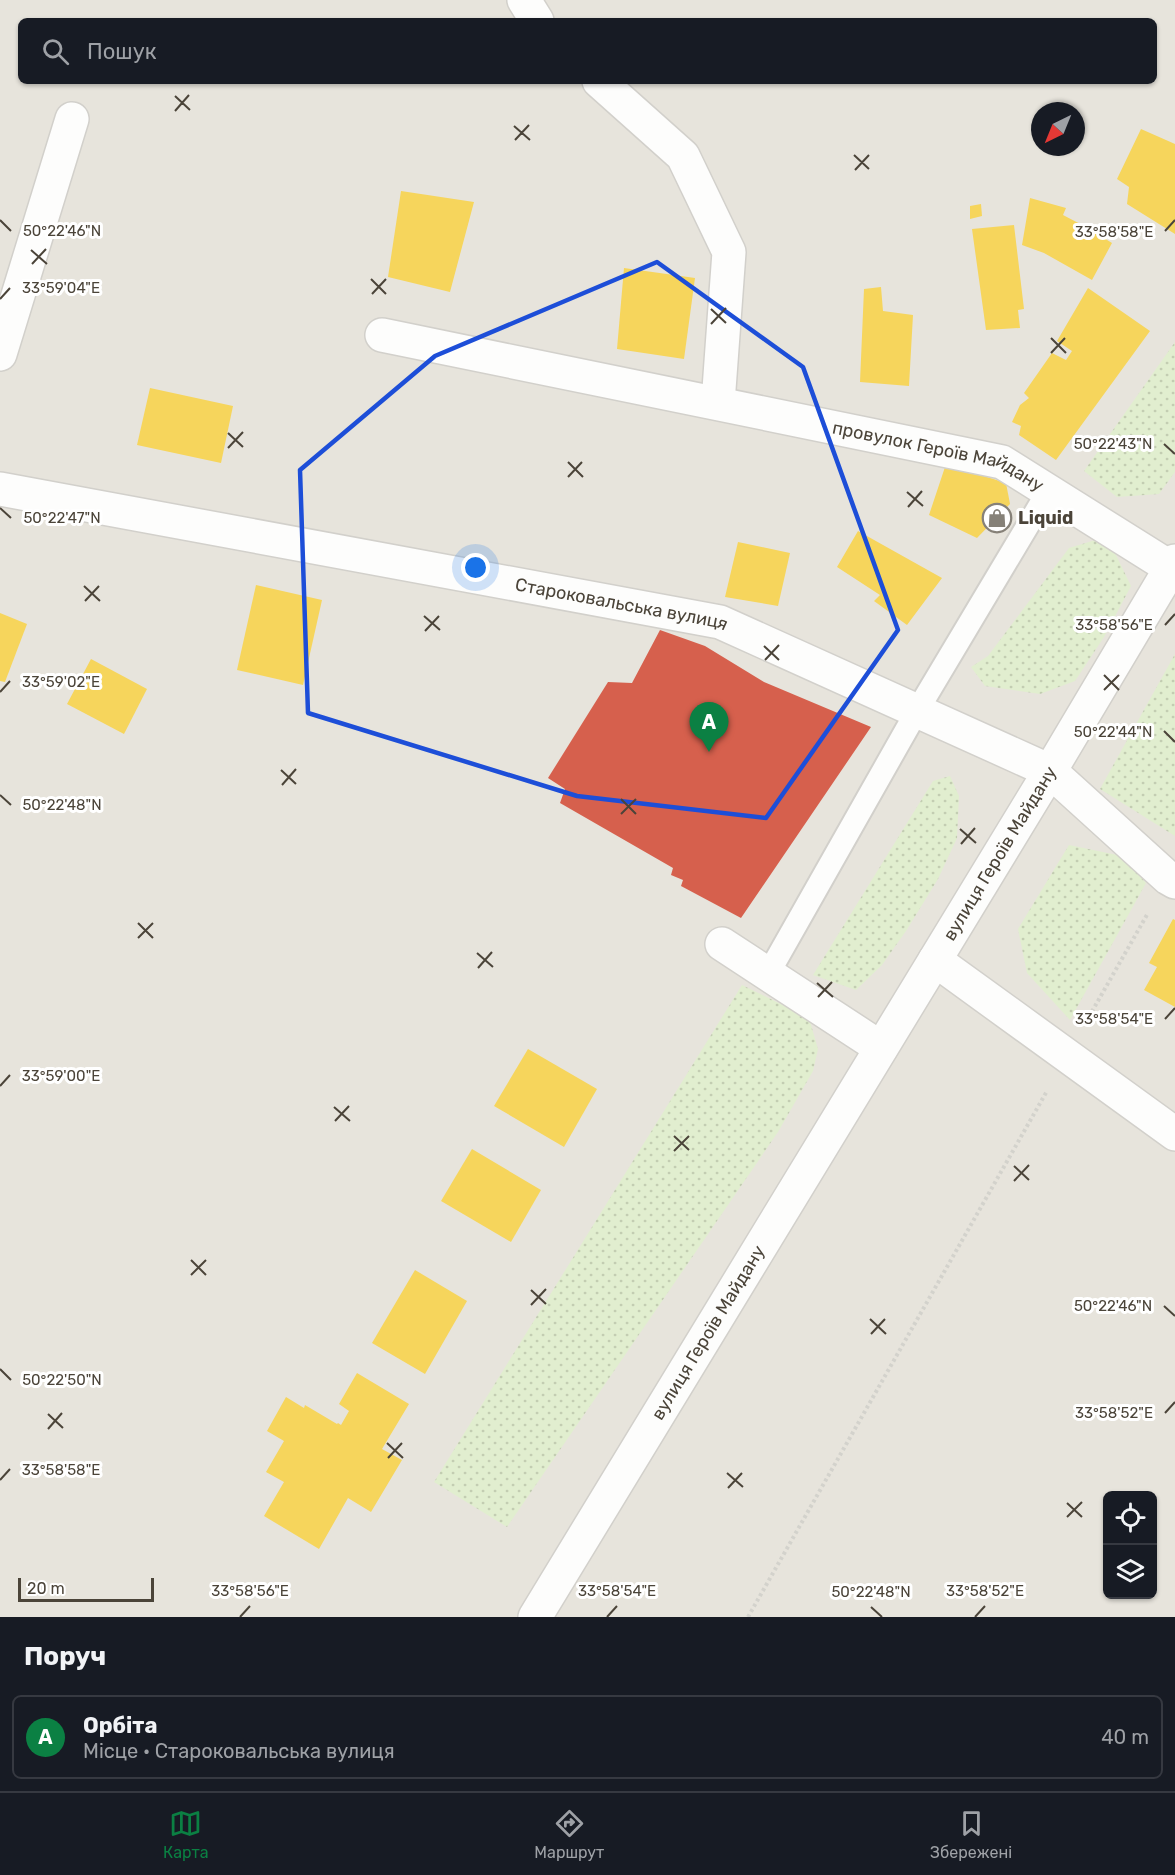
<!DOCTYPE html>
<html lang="uk">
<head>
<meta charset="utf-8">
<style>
	body { margin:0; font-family:Rubik,sans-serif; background:#20242c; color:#f1f3f6 }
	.controls { position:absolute; right:18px; bottom:18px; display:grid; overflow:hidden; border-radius:9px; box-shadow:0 2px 4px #0004 }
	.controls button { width:54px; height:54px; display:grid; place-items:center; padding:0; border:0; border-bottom:2px solid #363941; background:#171b24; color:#f1f3f6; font:30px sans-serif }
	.compass { position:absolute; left:1031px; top:102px; width:54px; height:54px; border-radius:50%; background:#171b24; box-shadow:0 2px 4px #0004; rotate:223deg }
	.scale { position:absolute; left:18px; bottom:15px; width:136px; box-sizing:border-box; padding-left:6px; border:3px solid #4b4439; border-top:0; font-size:16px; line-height:21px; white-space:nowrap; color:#4b4439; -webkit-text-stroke:4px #fff; paint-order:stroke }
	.you { position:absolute; left:476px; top:568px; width:21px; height:21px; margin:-15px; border:4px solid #fff; border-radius:50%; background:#1a73e8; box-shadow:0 0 0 9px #1a73e833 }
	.badge { display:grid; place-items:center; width:39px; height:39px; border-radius:50%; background:#0b8043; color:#fff; font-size:20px; font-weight:700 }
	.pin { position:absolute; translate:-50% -50px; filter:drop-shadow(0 2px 3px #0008) }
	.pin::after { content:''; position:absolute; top:32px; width:21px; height:18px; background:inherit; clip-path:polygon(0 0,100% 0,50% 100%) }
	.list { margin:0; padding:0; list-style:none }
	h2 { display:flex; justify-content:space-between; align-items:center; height:78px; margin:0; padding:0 24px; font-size:26px }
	h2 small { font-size:20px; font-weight:400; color:#9ea1a6 }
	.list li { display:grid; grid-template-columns:39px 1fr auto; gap:18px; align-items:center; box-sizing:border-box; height:84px; margin:0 12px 12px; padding:0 12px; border:2px solid #363941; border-radius:9px }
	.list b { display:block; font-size:22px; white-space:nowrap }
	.list p { margin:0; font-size:20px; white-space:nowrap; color:#9ea1a6 }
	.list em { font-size:20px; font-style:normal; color:#9ea1a6 }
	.icon { flex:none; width:33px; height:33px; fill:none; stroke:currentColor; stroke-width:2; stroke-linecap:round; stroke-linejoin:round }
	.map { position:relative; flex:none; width:1175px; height:1617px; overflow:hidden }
	.search { position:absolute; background:#171b24; box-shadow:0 2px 4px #0004; left:18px; right:18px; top:18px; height:66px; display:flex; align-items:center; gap:15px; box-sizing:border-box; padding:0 21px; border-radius:9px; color:#9ea1a6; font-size:22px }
	.sheet { height:174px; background:#171b24 }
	nav { display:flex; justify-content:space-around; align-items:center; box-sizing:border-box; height:84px; border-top:2px solid #363941; background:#171b24; font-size:16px; color:#9ea1a6 }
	nav a { display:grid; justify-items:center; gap:3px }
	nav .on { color:#0b8043 }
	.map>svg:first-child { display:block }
	.residential { fill:#e7e4dc; fill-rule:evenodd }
	.grass { fill:url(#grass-dots) }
	.homes { fill:#f6d55c }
	.shops { fill:#d6604d }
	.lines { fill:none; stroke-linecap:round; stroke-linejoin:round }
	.service-casing { stroke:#d2d0cb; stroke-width:26 }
	.minor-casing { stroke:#d2d0cb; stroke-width:36 }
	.tertiary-casing { stroke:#d2d0cb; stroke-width:36 }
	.path { stroke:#d3d2cc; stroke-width:4; stroke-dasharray:3 3; stroke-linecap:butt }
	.service { stroke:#fdfdfc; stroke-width:22 }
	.minor { stroke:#fdfdfc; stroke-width:33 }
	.tertiary { stroke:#fdfdfc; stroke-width:33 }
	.marked { fill:none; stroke:#1d4ed8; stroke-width:4.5; stroke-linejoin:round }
	.ticks { fill:none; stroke:#4b4439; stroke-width:2 }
	.labels { text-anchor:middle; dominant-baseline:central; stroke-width:6; stroke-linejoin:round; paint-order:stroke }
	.street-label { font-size:18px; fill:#4b4439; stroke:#fff }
	.poi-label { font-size:18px; font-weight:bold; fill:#4b4439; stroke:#fff; text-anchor:start }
	.ticks-label { font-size:15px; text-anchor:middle; fill:#4b4439; stroke:#fff; stroke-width:6; stroke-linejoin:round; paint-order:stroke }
</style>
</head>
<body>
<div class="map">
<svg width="1175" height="1617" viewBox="0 0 1175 1617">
	<defs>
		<pattern id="grass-dots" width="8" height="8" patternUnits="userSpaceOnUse" patternTransform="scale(1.5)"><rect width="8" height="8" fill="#e1eecf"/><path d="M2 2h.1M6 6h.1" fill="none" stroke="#c3cdb2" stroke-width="1.8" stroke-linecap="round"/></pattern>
	</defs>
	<rect width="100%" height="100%" fill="#f4f2ee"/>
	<path class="residential" d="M0 0H1175V1617H0ZM21 21H1154V81H21ZM1040 111H1076V147H1040ZM1108 1496H1152V1594H1108Z"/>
	<g class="grass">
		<polygon points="1175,342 1175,472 1159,494 1117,497 1084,471"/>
		<polygon points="1102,538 1115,553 1131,586 1104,637 1075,681 1040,694 985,686 971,667 988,656 1069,548"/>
		<polygon points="1175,654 1175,836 1100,789"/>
		<polygon points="950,776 959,796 957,838 938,879 906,931 882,965 856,990 813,975 933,781"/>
		<polygon points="1069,845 1122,856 1146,883 1070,1020 1027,973 1018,929"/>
		<polygon points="742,985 809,1018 818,1049 813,1071 778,1132 507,1527 434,1482"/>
	</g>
	<g class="homes">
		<polygon points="1141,129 1175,144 1175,234 1127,204 1129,187 1117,179"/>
		<polygon points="401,191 474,202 450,292 388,277"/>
		<polygon points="1030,198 1066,208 1063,215 1086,227 1112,243 1092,280 1044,253 1022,245"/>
		<polygon points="981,204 982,216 970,219 970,206"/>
		<polygon points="1014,225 1024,309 1018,310 1020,328 986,330 972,229"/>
		<polygon points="624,268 695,278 684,359 617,349"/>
		<polygon points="881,287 883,311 913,315 909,386 860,382 864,289"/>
		<polygon points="1088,288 1150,331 1056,460 1019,435 1021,426 1012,422 1020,405 1029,398 1024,393 1052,353 1066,360 1072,351 1057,341"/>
		<polygon points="150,388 233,406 221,463 137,445"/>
		<polygon points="946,464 1006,483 1010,504 977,538 929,515"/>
		<polygon points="858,531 942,578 907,625 874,601 880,595 837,567"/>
		<polygon points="738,542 790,553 778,606 725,597"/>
		<polygon points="256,585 322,600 303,685 237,670"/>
		<polygon points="0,613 27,624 5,682 0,681"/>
		<polygon points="91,659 147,689 124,734 67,704"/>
		<polygon points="1173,919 1175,920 1175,1007 1144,990 1157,967 1149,963"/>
		<polygon points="528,1049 597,1089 564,1147 494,1106"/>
		<polygon points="472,1149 541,1190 511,1242 441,1201"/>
		<polygon points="415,1270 467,1301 425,1374 372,1343"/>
		<polygon points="357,1373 409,1404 382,1449 402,1460 371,1512 348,1498 319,1549 264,1516 284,1482 266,1472 284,1441 267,1431 286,1397 304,1408 305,1405 337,1424 338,1423 341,1425 349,1411 339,1404"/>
	</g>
	<polygon class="shops" points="660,630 705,646 764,682 871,727 741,918 681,886 683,880 671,875 673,868 560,803 565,789 548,778 608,682 632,683"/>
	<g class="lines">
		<g class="service-casing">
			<polyline id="service" points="768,974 917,711 1049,490"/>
		</g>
		<g class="minor-casing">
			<g id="minor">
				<polyline points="524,0 537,21"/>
				<polyline points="599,81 683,156 729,252 718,403"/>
				<path id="s1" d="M382 335 1002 462 1171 568"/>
				<polyline points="0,354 72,119"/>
				<path id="s2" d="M0 489 720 622 1050 771 1168 878 1175 882"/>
				<polyline points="722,944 881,1048"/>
				<polyline points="935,960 1175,1134"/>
			</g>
		</g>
		<g class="tertiary-casing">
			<g id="tertiary">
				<path id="s3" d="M535 1617 1050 771 1175 561"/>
			</g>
		</g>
		<g class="path">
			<polyline points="1086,1022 1148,913"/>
			<polyline points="748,1617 1047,1091"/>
		</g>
		<use href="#service" class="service"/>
		<use href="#minor" class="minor"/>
		<use href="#tertiary" class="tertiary"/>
	</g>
	<path class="marked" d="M657 262 803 367 898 630 766 818 577 796 308 713 300 470 435 356Z"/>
	<path class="ticks" d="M175 96 190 110M175 111 189 95M514 126 530 140M515 140 529 125M854 155 869 169M855 170 869 155M0 220 11 231M1165 231 1175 220M31 250 47 264M32 264 46 249M371 279 386 294M372 294 386 279M0 299 10 288M711 309 726 323M711 324 726 308M1051 338 1066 353M1051 353 1065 338M228 433 243 447M1164 444 1175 454M228 448 243 432M568 462 583 477M568 477 582 462M907 492 923 506M908 507 922 491M0 508 11 518M84 586 100 601M85 601 99 586M424 616 440 630M1165 625 1175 614M425 631 439 616M764 646 779 660M765 660 779 645M1104 675 1119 690M1104 690 1119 675M0 692 10 681M1164 731 1175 742M281 770 296 784M282 785 296 769M0 795 11 805M621 799 636 814M621 814 636 799M960 829 976 843M961 844 975 828M138 923 153 938M138 938 153 923M477 953 493 967M478 968 492 952M817 983 833 997M818 997 832 982M1165 1019 1175 1008M0 1086 10 1075M334 1107 350 1121M335 1121 349 1106M674 1136 689 1150M674 1151 689 1136M1014 1166 1029 1180M1014 1181 1029 1165M191 1260 206 1275M191 1275 206 1260M531 1290 546 1304M531 1305 546 1289M1164 1306 1175 1316M870 1319 886 1334M871 1334 885 1319M0 1369 11 1380M1165 1413 1175 1402M48 1414 63 1428M48 1429 62 1413M387 1443 403 1458M388 1458 402 1443M727 1473 743 1487M0 1480 10 1469M728 1488 742 1473M1067 1503 1082 1517M1067 1517 1082 1502M871 1607 882 1617M240 1617 250 1606M607 1617 617 1606M975 1617 985 1606"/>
	<defs>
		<g id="shop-ring" transform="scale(1.5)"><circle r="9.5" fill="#fff" stroke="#868178" stroke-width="1.5"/><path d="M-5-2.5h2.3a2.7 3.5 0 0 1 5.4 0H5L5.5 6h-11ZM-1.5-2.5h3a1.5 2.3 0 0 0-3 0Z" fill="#868178"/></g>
	</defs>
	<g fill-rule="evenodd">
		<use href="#shop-ring" x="997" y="518"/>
	</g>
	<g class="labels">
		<g class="street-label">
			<text stroke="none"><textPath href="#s1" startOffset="570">провулок Героїв Майдану</textPath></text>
			<text stroke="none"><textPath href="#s2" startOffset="632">Староковальська вулиця</textPath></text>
			<text stroke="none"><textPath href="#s3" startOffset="894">вулиця Героїв Майдану</textPath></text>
			<text stroke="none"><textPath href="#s3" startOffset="333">вулиця Героїв Майдану</textPath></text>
		</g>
		<g class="poi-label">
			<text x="1018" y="518">Liquid</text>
		</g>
	</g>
	<g class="ticks-label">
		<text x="62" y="236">50°22'46"N</text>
		<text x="1114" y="237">33°58'58"E</text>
		<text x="61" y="293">33°59'04"E</text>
		<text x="1113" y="449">50°22'43"N</text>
		<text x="62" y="523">50°22'47"N</text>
		<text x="1114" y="630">33°58'56"E</text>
		<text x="61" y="687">33°59'02"E</text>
		<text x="1113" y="737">50°22'44"N</text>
		<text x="62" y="810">50°22'48"N</text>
		<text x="1114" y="1024">33°58'54"E</text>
		<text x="61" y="1081">33°59'00"E</text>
		<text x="1113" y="1311">50°22'46"N</text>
		<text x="62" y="1385">50°22'50"N</text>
		<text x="1114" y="1418">33°58'52"E</text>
		<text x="61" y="1475">33°58'58"E</text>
		<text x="250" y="1596">33°58'56"E</text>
		<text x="617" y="1596">33°58'54"E</text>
		<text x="985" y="1596">33°58'52"E</text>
		<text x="871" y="1597">50°22'48"N</text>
	</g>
</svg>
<div class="controls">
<button><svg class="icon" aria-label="locate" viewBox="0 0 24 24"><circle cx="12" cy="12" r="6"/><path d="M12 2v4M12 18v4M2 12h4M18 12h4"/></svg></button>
<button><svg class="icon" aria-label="layers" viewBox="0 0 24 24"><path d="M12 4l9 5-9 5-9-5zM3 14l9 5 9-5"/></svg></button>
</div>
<svg class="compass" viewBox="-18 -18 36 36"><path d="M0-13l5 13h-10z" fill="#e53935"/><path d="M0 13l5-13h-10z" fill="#9ea1a6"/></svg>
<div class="scale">20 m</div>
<div class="you"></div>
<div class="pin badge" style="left:709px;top:752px">A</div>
<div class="search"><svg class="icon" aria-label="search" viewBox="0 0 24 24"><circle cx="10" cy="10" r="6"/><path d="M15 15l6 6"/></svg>Пошук</div>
</div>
<section class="sheet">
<h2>Поруч<small></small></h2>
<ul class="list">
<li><span class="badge">A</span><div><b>Орбіта</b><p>Місце · Староковальська вулиця</p></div><em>40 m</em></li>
</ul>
</section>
<nav>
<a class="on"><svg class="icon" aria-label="map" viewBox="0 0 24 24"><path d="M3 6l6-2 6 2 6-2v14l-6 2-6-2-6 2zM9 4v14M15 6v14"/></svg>Карта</a>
<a><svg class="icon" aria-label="directions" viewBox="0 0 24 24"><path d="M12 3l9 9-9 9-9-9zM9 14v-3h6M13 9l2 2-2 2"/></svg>Маршрут</a>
<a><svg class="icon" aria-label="saved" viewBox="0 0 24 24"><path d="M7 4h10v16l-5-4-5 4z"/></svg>Збережені</a>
</nav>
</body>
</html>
